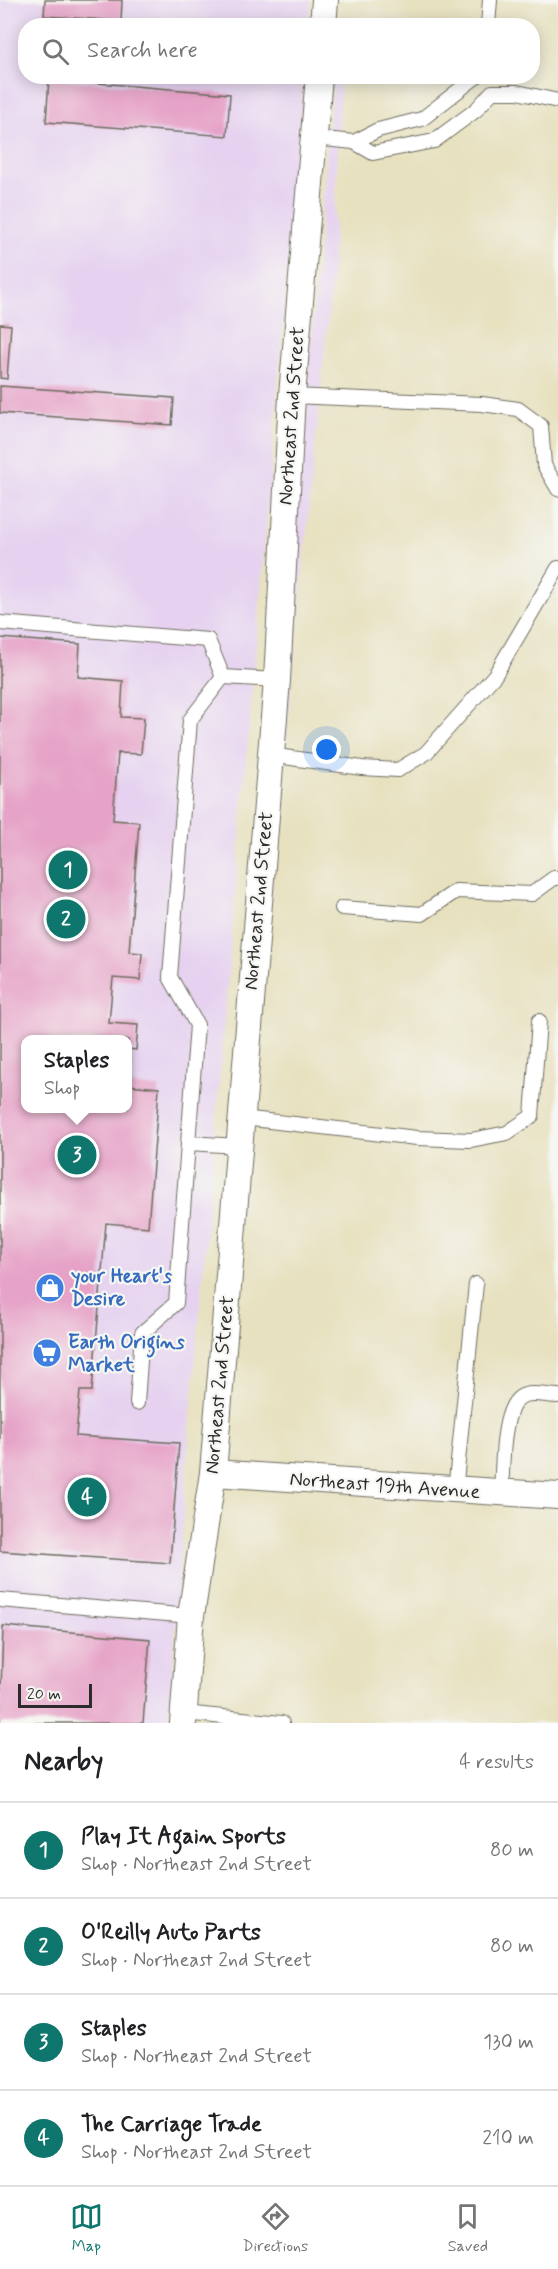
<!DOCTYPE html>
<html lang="en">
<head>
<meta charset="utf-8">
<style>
	body { margin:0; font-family:Mynerve,sans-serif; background:#f6f6f6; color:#202124 }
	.scale { position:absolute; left:18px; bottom:15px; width:74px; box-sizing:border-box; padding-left:6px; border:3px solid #2b2b2b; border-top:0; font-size:16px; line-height:21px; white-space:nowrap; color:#2b2b2b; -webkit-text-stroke:4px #f6f6f2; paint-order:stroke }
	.you { position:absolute; left:327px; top:750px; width:21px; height:21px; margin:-15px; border:4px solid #fff; border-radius:50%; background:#1a73e8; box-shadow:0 0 0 9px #1a73e833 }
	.badge { display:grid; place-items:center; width:39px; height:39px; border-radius:50%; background:#0f766e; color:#fff; font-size:20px; font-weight:700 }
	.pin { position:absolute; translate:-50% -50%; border:3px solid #fff; box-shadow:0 2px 6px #0006 }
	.popup { position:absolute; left:21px; top:1035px; width:111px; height:78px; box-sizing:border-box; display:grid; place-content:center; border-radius:12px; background:#fff; filter:drop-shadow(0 2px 4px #0005); font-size:20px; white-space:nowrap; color:#757577 }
	.popup b { font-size:22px; color:#202124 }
	.popup::after { content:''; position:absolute; left:50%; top:100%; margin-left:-12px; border:12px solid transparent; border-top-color:#fff }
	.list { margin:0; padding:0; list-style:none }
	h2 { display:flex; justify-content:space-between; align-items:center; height:78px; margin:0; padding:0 24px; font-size:26px }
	h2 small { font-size:20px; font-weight:400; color:#757577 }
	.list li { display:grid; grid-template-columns:39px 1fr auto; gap:18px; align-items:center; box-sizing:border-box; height:96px; padding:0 24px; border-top:2px solid #e0e0e0 }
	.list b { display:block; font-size:22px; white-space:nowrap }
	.list p { margin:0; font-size:20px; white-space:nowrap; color:#757577 }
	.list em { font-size:20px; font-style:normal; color:#757577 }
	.icon { flex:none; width:33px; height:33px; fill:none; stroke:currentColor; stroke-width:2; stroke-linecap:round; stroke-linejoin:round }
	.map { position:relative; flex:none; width:558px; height:1723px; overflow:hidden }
	.search { position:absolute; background:#fff; box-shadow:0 3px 15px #0003; left:18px; right:18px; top:18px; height:66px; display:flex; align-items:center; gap:15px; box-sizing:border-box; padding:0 21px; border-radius:24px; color:#757577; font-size:22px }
	.sheet { height:462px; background:#fff }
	nav { display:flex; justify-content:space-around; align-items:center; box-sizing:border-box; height:84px; border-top:2px solid #e0e0e0; background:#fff; font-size:16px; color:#757577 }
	nav a { display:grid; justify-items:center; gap:3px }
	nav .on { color:#0f766e }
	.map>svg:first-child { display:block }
	.built { fill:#e6d2f0; fill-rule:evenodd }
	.building { fill:#e6a2c7 }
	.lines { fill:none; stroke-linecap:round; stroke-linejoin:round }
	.service-casing { stroke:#6d6b5f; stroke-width:16 }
	.minor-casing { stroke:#6d6b5f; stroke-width:28 }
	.service { stroke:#fff; stroke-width:14 }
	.minor { stroke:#fff; stroke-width:26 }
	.labels { text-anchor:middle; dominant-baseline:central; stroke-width:4.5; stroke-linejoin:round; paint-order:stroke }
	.street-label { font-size:20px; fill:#2b2b2b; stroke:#f6f6f2 }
	.shop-label { font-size:20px; font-weight:bold; fill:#366cbe; stroke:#f6f6f2; text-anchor:start }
</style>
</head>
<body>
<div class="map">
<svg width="558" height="1723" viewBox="0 0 558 1723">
	<rect width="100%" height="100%" fill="#f6f6f2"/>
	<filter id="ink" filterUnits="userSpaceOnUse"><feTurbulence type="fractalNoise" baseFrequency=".0167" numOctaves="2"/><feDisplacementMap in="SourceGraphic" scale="12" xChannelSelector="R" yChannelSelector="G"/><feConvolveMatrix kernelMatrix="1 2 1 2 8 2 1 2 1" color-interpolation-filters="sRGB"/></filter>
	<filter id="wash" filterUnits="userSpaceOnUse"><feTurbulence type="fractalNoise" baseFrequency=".008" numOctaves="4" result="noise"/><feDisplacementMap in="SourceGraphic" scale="24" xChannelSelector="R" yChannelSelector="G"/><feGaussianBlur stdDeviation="1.35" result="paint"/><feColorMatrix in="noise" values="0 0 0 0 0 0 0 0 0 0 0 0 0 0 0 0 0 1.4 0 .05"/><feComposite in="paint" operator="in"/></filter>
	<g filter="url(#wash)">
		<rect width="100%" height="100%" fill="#e7e1bf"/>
		<g class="built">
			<path d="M0 0H311L309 25 26 26V76L304 77 187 1461 169 1723H0ZM26 1040H128V1108H26Z"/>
			<polygon points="333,77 341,77 332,274 225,1358"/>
		</g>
		<g id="blocks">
			<g class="building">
				<polygon points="45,0 122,0 121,21 44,16"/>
				<polygon points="49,79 230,94 227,136 46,122"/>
				<polygon points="0,324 11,325 7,379 0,378"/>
				<polygon points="0,386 174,398 172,425 0,413"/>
				<polygon points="0,638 80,644 78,677 123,681 121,717 144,718 141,754 118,753 113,820 139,822 129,952 142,953 140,980 113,978 109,1023 138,1025 136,1050 128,1049 128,1040 26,1040 26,1108 128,1108 128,1085 159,1088 148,1227 106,1223 92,1391 80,1391 76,1436 179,1443 170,1563 0,1551"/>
				<polygon points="3,1626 150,1639 143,1723 0,1723"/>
			</g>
		</g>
	</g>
	<g filter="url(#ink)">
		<use href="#blocks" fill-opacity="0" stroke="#6d6b5f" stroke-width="1.5"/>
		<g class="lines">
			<g class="service-casing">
				<g id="service">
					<polyline points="488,26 490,0"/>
					<polyline points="314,138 354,142 373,153 434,141 476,110 492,92 517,92 558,101"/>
					<polyline points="354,142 378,130 422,119 477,76"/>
					<polyline points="292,396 482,404 518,409 541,426 544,465 558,489"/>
					<polyline points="0,623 208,640 223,677"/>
					<polyline points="270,755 362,768 398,770 426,753 495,675 558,568"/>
					<polyline points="342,908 422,914 456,891 532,894 554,878 558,878"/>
					<polyline points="242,1118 417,1138 471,1140 507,1133 532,1116 539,1021"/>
					<polyline points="188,1143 239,1146"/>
					<polyline points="137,1403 142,1333 176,1303 197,1025 170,977 190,720 223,677 277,680"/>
					<polyline points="455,1491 476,1284"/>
					<path d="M501 1494C503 1472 500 1401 525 1395 534 1392 549 1396 558 1396"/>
					<polyline points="0,1600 191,1616"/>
					<polyline points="184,1713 282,1723"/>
				</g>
			</g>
			<g class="minor-casing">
				<g id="minor">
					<polyline points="323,26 325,0"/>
					<polyline points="213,1473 558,1496"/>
					<polyline points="183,1723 191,1616 213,1473 277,680 292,396 319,76"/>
				</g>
			</g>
			<use href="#service" class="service"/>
			<use href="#minor" class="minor"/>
		</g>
	</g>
	<defs>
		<g id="shop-disc" transform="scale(1.5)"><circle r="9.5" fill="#3f7fe0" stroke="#f6f6f2"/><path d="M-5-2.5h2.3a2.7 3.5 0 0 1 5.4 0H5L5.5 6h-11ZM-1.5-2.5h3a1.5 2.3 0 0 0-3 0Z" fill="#fff"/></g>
		<g id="supermarket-disc" transform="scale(1.5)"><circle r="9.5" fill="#3f7fe0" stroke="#f6f6f2"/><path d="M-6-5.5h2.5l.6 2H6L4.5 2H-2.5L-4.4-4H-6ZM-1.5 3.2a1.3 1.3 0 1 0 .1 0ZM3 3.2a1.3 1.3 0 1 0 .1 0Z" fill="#fff"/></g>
	</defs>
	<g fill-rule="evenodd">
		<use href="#shop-disc" x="50" y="1288"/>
		<use href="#supermarket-disc" x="47" y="1353"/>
	</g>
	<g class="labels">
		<g class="street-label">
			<text transform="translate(292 416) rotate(-86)">Northeast 2nd Street</text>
			<text transform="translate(259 901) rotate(-85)">Northeast 2nd Street</text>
			<text transform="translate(220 1385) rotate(-85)">Northeast 2nd Street</text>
			<text transform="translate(385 1486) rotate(4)">Northeast 19th Avenue</text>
		</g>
		<g class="shop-label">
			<text x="71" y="1276">your Heart's<tspan x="71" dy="23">Desire</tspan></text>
			<text x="68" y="1342">Earth Origins<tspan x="68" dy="23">Market</tspan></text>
		</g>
	</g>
</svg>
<div class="scale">20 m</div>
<div class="you"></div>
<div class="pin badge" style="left:68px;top:870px">1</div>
<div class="pin badge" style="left:66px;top:919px">2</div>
<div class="pin badge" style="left:77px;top:1155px">3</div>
<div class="popup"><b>Staples</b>Shop</div>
<div class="pin badge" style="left:87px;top:1497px">4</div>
<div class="search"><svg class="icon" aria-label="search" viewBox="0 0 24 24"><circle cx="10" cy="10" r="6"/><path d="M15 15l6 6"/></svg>Search here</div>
</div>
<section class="sheet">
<h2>Nearby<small>4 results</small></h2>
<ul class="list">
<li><span class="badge">1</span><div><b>Play It Again Sports</b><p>Shop · Northeast 2nd Street</p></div><em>80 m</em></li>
<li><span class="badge">2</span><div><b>O'Reilly Auto Parts</b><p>Shop · Northeast 2nd Street</p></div><em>80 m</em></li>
<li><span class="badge">3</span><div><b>Staples</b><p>Shop · Northeast 2nd Street</p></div><em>130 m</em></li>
<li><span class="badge">4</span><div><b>The Carriage Trade</b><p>Shop · Northeast 2nd Street</p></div><em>210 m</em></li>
</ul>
</section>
<nav>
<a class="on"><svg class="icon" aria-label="map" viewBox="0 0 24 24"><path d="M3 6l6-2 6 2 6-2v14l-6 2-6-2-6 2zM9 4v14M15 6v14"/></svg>Map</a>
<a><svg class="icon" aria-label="directions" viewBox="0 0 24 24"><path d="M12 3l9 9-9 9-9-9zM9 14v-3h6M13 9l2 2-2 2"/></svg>Directions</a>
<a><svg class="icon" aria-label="saved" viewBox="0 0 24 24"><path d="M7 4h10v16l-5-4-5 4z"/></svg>Saved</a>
</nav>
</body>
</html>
